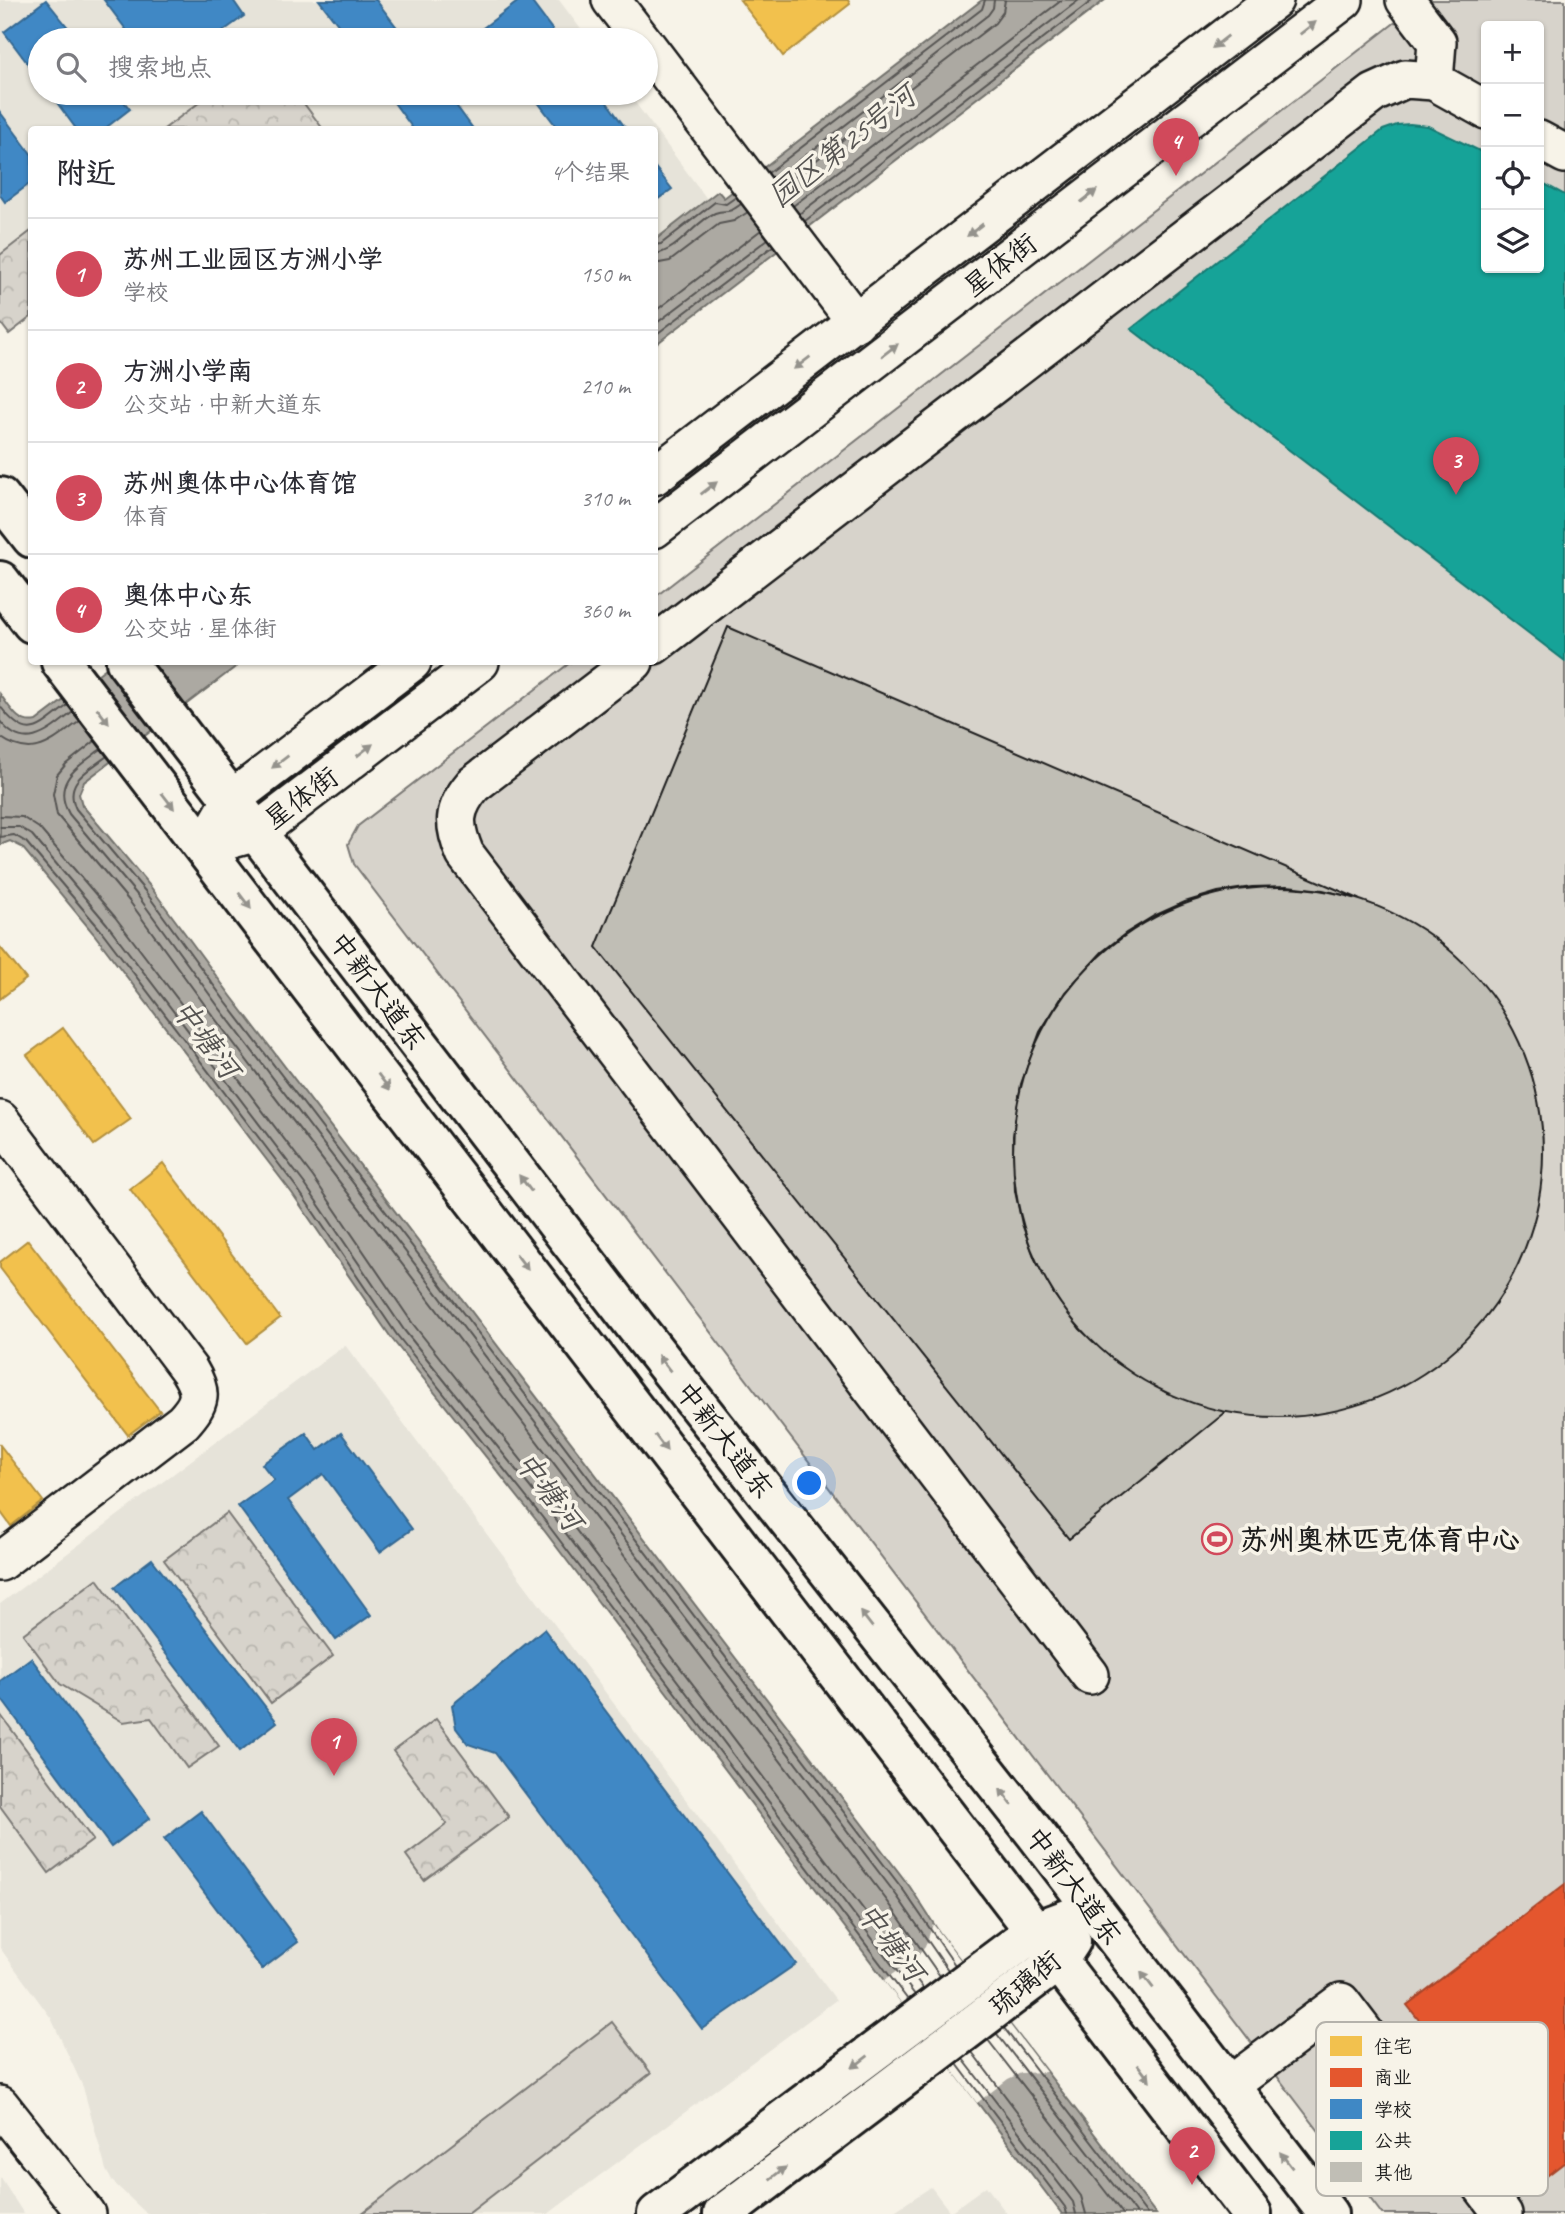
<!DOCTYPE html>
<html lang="zh">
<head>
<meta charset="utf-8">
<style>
	body { margin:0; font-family:Caveat,"LXGW WenKai TC",sans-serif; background:#f2f2f3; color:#2b2b33 }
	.controls { position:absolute; right:21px; top:21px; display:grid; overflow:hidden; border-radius:7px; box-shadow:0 2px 5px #0004 }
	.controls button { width:63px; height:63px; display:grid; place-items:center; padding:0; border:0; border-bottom:2px solid #e1e1e2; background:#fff; color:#2b2b33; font:35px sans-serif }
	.you { position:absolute; left:810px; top:1484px; width:24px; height:24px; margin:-18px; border:5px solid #fff; border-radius:50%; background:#1a73e8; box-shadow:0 0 0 10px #1a73e833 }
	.badge { display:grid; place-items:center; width:46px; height:46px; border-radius:50%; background:#d1495b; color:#fff; font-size:23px; font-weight:700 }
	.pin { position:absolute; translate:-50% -58px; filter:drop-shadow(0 2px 4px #0008) }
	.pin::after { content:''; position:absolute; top:37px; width:24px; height:21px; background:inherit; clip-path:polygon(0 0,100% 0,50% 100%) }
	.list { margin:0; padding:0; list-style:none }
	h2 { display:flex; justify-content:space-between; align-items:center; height:91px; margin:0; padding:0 28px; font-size:30px }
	h2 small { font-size:23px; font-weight:400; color:#7c7c81 }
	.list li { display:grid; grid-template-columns:46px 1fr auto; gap:21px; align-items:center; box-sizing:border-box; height:112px; padding:0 28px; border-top:2px solid #e1e1e2 }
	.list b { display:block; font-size:26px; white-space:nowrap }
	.list p { margin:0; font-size:23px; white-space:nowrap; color:#7c7c81 }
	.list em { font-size:23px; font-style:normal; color:#7c7c81 }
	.icon { flex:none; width:38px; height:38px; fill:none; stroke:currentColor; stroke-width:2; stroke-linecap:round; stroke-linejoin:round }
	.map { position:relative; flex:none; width:1565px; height:2214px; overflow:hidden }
	.search { position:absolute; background:#fff; box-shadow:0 2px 5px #0004; left:28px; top:28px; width:630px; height:77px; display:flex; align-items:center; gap:18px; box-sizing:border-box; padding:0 24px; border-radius:38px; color:#7c7c81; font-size:26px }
	.panel { position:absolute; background:#fff; box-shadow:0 2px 5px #0004; left:28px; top:126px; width:630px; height:539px; border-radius:7px }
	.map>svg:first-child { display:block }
	.built { fill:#e6e3d9 }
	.forest { fill:url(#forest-crowns); stroke:#7a7874; stroke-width:2 }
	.green { fill:#d7d3cb; stroke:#7a7874; stroke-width:2; fill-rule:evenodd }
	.water { fill:#aca9a2; stroke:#72716c; stroke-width:2 }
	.pier { fill:#f7f3e8 }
	.homes { fill:#f2c14e; stroke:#b2903f; stroke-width:2 }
	.shops { fill:#e4572e; stroke:#a84529; stroke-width:2 }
	.schools { fill:#3f88c5; stroke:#346892; stroke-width:2 }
	.public { fill:#17a398; stroke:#187a73; stroke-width:2 }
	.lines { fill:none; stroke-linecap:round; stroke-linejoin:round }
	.shore { stroke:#565452; stroke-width:2 }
	.building { fill:#c0beb5; stroke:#1c1c1c; stroke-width:2 }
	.minor-casing { stroke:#1c1c1c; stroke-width:42 }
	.major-casing { stroke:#1c1c1c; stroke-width:44 }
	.minor { stroke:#f7f3e8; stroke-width:37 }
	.major { stroke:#f7f3e8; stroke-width:38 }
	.oneway { fill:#94928c }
	.labels { text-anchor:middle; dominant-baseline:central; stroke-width:7; stroke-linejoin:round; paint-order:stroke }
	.street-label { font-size:28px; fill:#1c1c1c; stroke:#f7f3e8 }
	.poi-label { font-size:28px; font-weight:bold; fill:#1c1c1c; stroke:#f7f3e8; text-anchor:start }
	.water-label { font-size:30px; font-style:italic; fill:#565452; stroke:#f7f3e8 }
	.key { fill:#f7f3e8; stroke:#b5b2ab; stroke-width:2 }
	.key-label { font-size:19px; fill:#1c1c1c }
</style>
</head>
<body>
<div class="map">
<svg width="1565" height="2214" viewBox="0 0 1565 2214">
	<defs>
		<pattern id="forest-crowns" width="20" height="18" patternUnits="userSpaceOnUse" patternTransform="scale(1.75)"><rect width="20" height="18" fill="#d7d3cb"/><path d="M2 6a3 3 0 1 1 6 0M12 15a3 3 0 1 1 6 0" fill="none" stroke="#b8b5ae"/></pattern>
	</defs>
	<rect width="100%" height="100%" fill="#f7f3e8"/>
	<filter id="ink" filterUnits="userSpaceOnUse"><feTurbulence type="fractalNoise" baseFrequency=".0143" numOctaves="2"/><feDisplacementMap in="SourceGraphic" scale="14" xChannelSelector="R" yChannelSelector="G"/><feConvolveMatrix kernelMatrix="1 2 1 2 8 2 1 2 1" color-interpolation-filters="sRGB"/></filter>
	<g filter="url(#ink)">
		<g class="built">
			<polygon points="0,0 559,0 589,40 40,40 40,93 212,93 164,129 32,130 31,231 0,255"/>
			<polygon points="296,93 628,93 707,199 655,240 654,130 323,129"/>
			<polygon points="345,1345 836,2000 548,2214 147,2214 112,2181 106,2170 83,2087 51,2018 0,1948 0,1604"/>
			<polygon points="0,2177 24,2214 0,2214"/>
			<polygon points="986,2186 1007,2214 890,2214 931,2187 950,2212"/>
		</g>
		<g class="forest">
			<polygon points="212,93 296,93 323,129 164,129"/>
			<polygon points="31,231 31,317 9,334 0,322 0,255"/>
			<polygon points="227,1513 333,1656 271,1703 164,1560"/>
			<polygon points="97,1579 219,1746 187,1768 151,1718 123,1722 60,1684 23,1634"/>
			<polygon points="0,1714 93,1840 49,1873 0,1806"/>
			<polygon points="436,1719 509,1817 424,1880 406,1855 447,1824 393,1751"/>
		</g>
		<g class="green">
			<path d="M1424 0H1565V2214H1382L354 864 348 844 358 826 571 662H654L655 597ZM1486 26H1539V268H1486Z"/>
			<polygon points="612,2022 651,2073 468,2214 361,2214"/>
		</g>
		<g class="water">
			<polygon points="982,0 1105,0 655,345 655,240 718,191 724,198"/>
			<path d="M114 662H242L84 782 79 794 82 805 150 886 231 996 910 1887 939 1932 1156 2214H1062L537 1521 392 1339 292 1193 94 934 22 847 10 841 0 845V694C10 707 18 725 36 721Z"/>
		</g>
		<polygon class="pier" points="933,1924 1046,2072 1021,2073 1008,2079 977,2103 884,1980 917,1957 925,1947"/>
		<g class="homes">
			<polygon points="740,0 848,0 850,4 783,56"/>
			<polygon points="0,947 26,979 0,999"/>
			<polygon points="63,1028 131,1119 94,1145 27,1055"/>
			<polygon points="163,1163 280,1318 247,1343 130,1189"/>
			<polygon points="28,1240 160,1411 128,1435 0,1268 0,1262"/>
			<polygon points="0,1445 43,1501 11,1526 0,1511"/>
		</g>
		<polygon class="shops" points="1565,1884 1565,2162 1544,2178 1407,2005"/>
		<g class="schools">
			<polygon points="46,0 78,40 40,40 40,80 4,32"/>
			<polygon points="104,0 233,0 244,16 211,40 134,40"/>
			<polygon points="319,0 376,0 405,38 402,40 350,40"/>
			<polygon points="520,0 530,0 560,40 492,40 483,28"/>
			<polygon points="50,93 117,93 130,109 103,130 77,130"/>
			<polygon points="387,93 447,93 474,130 414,130"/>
			<polygon points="531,93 600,93 627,130 559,130"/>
			<polygon points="0,112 32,155 32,182 5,202 0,195"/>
			<polygon points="654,166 672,189 654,202"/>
			<polygon points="306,1433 318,1450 341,1433 412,1529 380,1552 323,1474 288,1500 371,1615 336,1640 238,1506 274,1480 262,1464"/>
			<polygon points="152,1559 277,1722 240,1751 115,1587"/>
			<polygon points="544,1629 796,1964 702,2029 495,1753 468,1744 456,1728 452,1705"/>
			<polygon points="31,1658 150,1818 111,1847 0,1697 0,1681"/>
			<polygon points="201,1811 298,1942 262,1969 164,1839"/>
		</g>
		<polygon class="public" points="1410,124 1428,126 1486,154 1486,268 1539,268 1539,181 1565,195 1565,661 1131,329 1383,130 1397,125"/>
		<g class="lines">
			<g class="shore">
				<polyline points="768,173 982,9 985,0"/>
				<polyline points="774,180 988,15 993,8 994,0"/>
				<polyline points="780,188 995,23 1003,12 1005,0"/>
				<polyline points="793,206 1062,0"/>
				<polyline points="799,214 1079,0"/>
				<polyline points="805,221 1093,0"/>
				<polyline points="654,245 661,244 715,202 726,204 736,197"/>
				<path d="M654 254C678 252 695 221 715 213 727 209 727 215 741 204"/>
				<polyline points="654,264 670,261 719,224 734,221 748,212"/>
				<polyline points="654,312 761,230"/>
				<polyline points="654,325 768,239"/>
				<polyline points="654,336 773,246"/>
				<path d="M0 706C28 743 37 729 68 705"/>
				<path d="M0 721C25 754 49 731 73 712"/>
				<path d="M0 737C34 761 52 741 80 721"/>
				<polyline points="95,741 66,764 57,775 53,794 57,815 130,902 210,1012 888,1902 940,1976"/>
				<path d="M101 749C78 767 51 781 69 814L138 896 218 1006 897 1896 948 1970"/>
				<path d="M107 756C88 771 63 781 76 809L145 891 225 1001 904 1891 955 1965"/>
				<polyline points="0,816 22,817 39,828 115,917 313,1177 413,1324 557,1505 923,1988"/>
				<polyline points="0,827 19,827 32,835 107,924 304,1183 404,1330 549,1511 915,1995"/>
				<polyline points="0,837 14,835 26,842 100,929 297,1188 397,1335 542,1517 908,2000"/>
				<polyline points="1004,2028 1147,2214"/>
				<polyline points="997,2034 1136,2214"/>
				<polyline points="988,2040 1123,2214"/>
				<polyline points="972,2052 1081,2196 1086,2214"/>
				<polyline points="963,2059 1073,2202 1076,2214"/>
				<polyline points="957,2064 1065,2207 1067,2214"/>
			</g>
		</g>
		<g class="building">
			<polygon points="728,627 1359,899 1323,890 1287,886 1252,887 1218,892 1185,902 1154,916 1126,933 1102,952 1065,992 1040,1032 1021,1084 1013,1136 1015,1191 1022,1224 1035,1259 1054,1294 1080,1329 1117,1363 1167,1393 1226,1412 1069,1539 596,947"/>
			<circle cx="1278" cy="1152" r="265"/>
		</g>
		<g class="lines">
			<g class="minor-casing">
				<g id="minor">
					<polyline points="611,0 642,40"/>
					<polyline points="1405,0 1437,42 1434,81"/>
					<polyline points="646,45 856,322"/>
					<polyline points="1539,140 1565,154"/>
					<polyline points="654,476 1274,0"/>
					<polyline points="654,529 1344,0"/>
					<polyline points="654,645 1374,93 1405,79 1434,81 1486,110"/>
					<path d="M634 662 473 785C452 810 453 825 465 854L1090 1675"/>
					<polyline points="217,825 232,799 412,662"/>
					<polyline points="204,847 257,832 480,662"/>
					<path d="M0 1120 189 1370C203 1393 201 1402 183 1422L0 1562"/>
					<polyline points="1229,2086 1341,2002 1503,2214"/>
					<polyline points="0,2105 86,2214"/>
				</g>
			</g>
			<g class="major-casing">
				<g id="major">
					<polyline points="0,497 32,538"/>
					<polyline points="0,581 32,623"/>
					<polyline points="61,662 1252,2214"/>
					<polyline points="126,662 636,1327 1035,1833 1328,2214"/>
					<polyline points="657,2214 1035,1931 1092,1910"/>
					<polyline points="723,2214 1058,1961 1071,1941"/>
				</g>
			</g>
			<use href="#minor" class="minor"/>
			<use href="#major" class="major"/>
		</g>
		<defs><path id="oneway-solid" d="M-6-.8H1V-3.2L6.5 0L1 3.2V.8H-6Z" transform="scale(1.75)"/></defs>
		<g class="oneway">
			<use href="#oneway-solid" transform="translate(1308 28) rotate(-38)"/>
			<use href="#oneway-solid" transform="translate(1220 42) rotate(142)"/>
			<use href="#oneway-solid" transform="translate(1089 196) rotate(-38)"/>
			<use href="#oneway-solid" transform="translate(975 230) rotate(142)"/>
			<use href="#oneway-solid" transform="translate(890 350) rotate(-37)"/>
			<use href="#oneway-solid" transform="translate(802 363) rotate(143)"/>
			<use href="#oneway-solid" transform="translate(709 488) rotate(-37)"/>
			<use href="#oneway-solid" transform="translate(103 716) rotate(53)"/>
			<use href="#oneway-solid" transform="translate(365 750) rotate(-37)"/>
			<use href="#oneway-solid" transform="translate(280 762) rotate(143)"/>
			<use href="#oneway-solid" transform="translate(168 801) rotate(52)"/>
			<use href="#oneway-solid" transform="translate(245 901) rotate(53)"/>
			<use href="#oneway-solid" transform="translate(384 1082) rotate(53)"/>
			<use href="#oneway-solid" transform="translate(525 1183) rotate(-127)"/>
			<use href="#oneway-solid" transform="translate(522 1262) rotate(53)"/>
			<use href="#oneway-solid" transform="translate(664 1363) rotate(-128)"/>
			<use href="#oneway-solid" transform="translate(661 1443) rotate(53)"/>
			<use href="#oneway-solid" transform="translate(866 1619) rotate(-128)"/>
			<use href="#oneway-solid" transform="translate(1006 1797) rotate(-128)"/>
			<use href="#oneway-solid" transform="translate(1147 1980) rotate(-128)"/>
			<use href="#oneway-solid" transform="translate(860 2062) rotate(143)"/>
			<use href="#oneway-solid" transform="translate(1144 2073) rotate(53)"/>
			<use href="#oneway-solid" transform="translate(1286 2160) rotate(-128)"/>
			<use href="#oneway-solid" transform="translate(778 2173) rotate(-37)"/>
		</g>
	</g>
	<defs>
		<g id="stadium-ring" transform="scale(1.575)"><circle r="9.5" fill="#f7f3e8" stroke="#d1495b" stroke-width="1.5"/><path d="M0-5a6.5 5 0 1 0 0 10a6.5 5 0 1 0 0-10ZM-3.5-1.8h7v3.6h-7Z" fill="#d1495b"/></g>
	</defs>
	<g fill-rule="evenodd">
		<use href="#stadium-ring" x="1217" y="1539"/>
	</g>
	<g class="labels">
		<g class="street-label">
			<text transform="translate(1000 265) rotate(-38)">星体街</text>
			<text transform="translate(301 798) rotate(-37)">星体街</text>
			<text transform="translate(378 991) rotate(53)">中新大道东</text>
			<text transform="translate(725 1440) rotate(52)">中新大道东</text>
			<text transform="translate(1074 1886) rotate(53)">中新大道东</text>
			<text transform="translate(1025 1983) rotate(-40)">琉璃街</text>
		</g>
		<g class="poi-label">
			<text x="1240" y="1539">苏州奥林匹克体育中心</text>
		</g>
		<g class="water-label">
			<text transform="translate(842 146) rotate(-38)">园区第25号河</text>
			<text transform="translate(206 1039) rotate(53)">中塘河</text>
			<text transform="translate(549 1491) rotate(53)">中塘河</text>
			<text transform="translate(891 1942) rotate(53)">中塘河</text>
		</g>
	</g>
	<rect x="1316" y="2022" width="232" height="174" rx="10" class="key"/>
	<rect x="1330" y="2036" width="32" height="20" fill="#f2c14e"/>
	<rect x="1330" y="2068" width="32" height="19" fill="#e4572e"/>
	<rect x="1330" y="2099" width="32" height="20" fill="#3f88c5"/>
	<rect x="1330" y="2131" width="32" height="19" fill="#17a398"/>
	<rect x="1330" y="2162" width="32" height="20" fill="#c0beb5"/>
	<g class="key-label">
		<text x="1374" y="2053">住宅</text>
		<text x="1374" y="2084">商业</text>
		<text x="1374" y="2116">学校</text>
		<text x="1374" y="2147">公共</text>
		<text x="1374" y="2179">其他</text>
	</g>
</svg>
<div class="controls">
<button>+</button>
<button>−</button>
<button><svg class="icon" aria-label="locate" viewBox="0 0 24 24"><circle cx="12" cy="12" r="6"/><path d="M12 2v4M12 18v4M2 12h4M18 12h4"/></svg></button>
<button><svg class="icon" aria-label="layers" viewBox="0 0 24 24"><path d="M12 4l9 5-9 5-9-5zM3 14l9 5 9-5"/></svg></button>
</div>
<div class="you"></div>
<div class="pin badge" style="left:334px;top:1776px">1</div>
<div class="pin badge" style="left:1192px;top:2185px">2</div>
<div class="pin badge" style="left:1456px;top:495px">3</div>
<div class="pin badge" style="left:1176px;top:176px">4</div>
<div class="search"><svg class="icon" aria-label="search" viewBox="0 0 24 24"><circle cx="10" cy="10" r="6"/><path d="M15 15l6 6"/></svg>搜索地点</div>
<section class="panel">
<h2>附近<small>4个结果</small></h2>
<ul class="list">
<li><span class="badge">1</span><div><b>苏州工业园区方洲小学</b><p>学校</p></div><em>150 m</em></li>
<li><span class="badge">2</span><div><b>方洲小学南</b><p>公交站 · 中新大道东</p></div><em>210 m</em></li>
<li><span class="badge">3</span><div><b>苏州奥体中心体育馆</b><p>体育</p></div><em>310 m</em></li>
<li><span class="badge">4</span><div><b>奥体中心东</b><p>公交站 · 星体街</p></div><em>360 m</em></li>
</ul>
</section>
</div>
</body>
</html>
